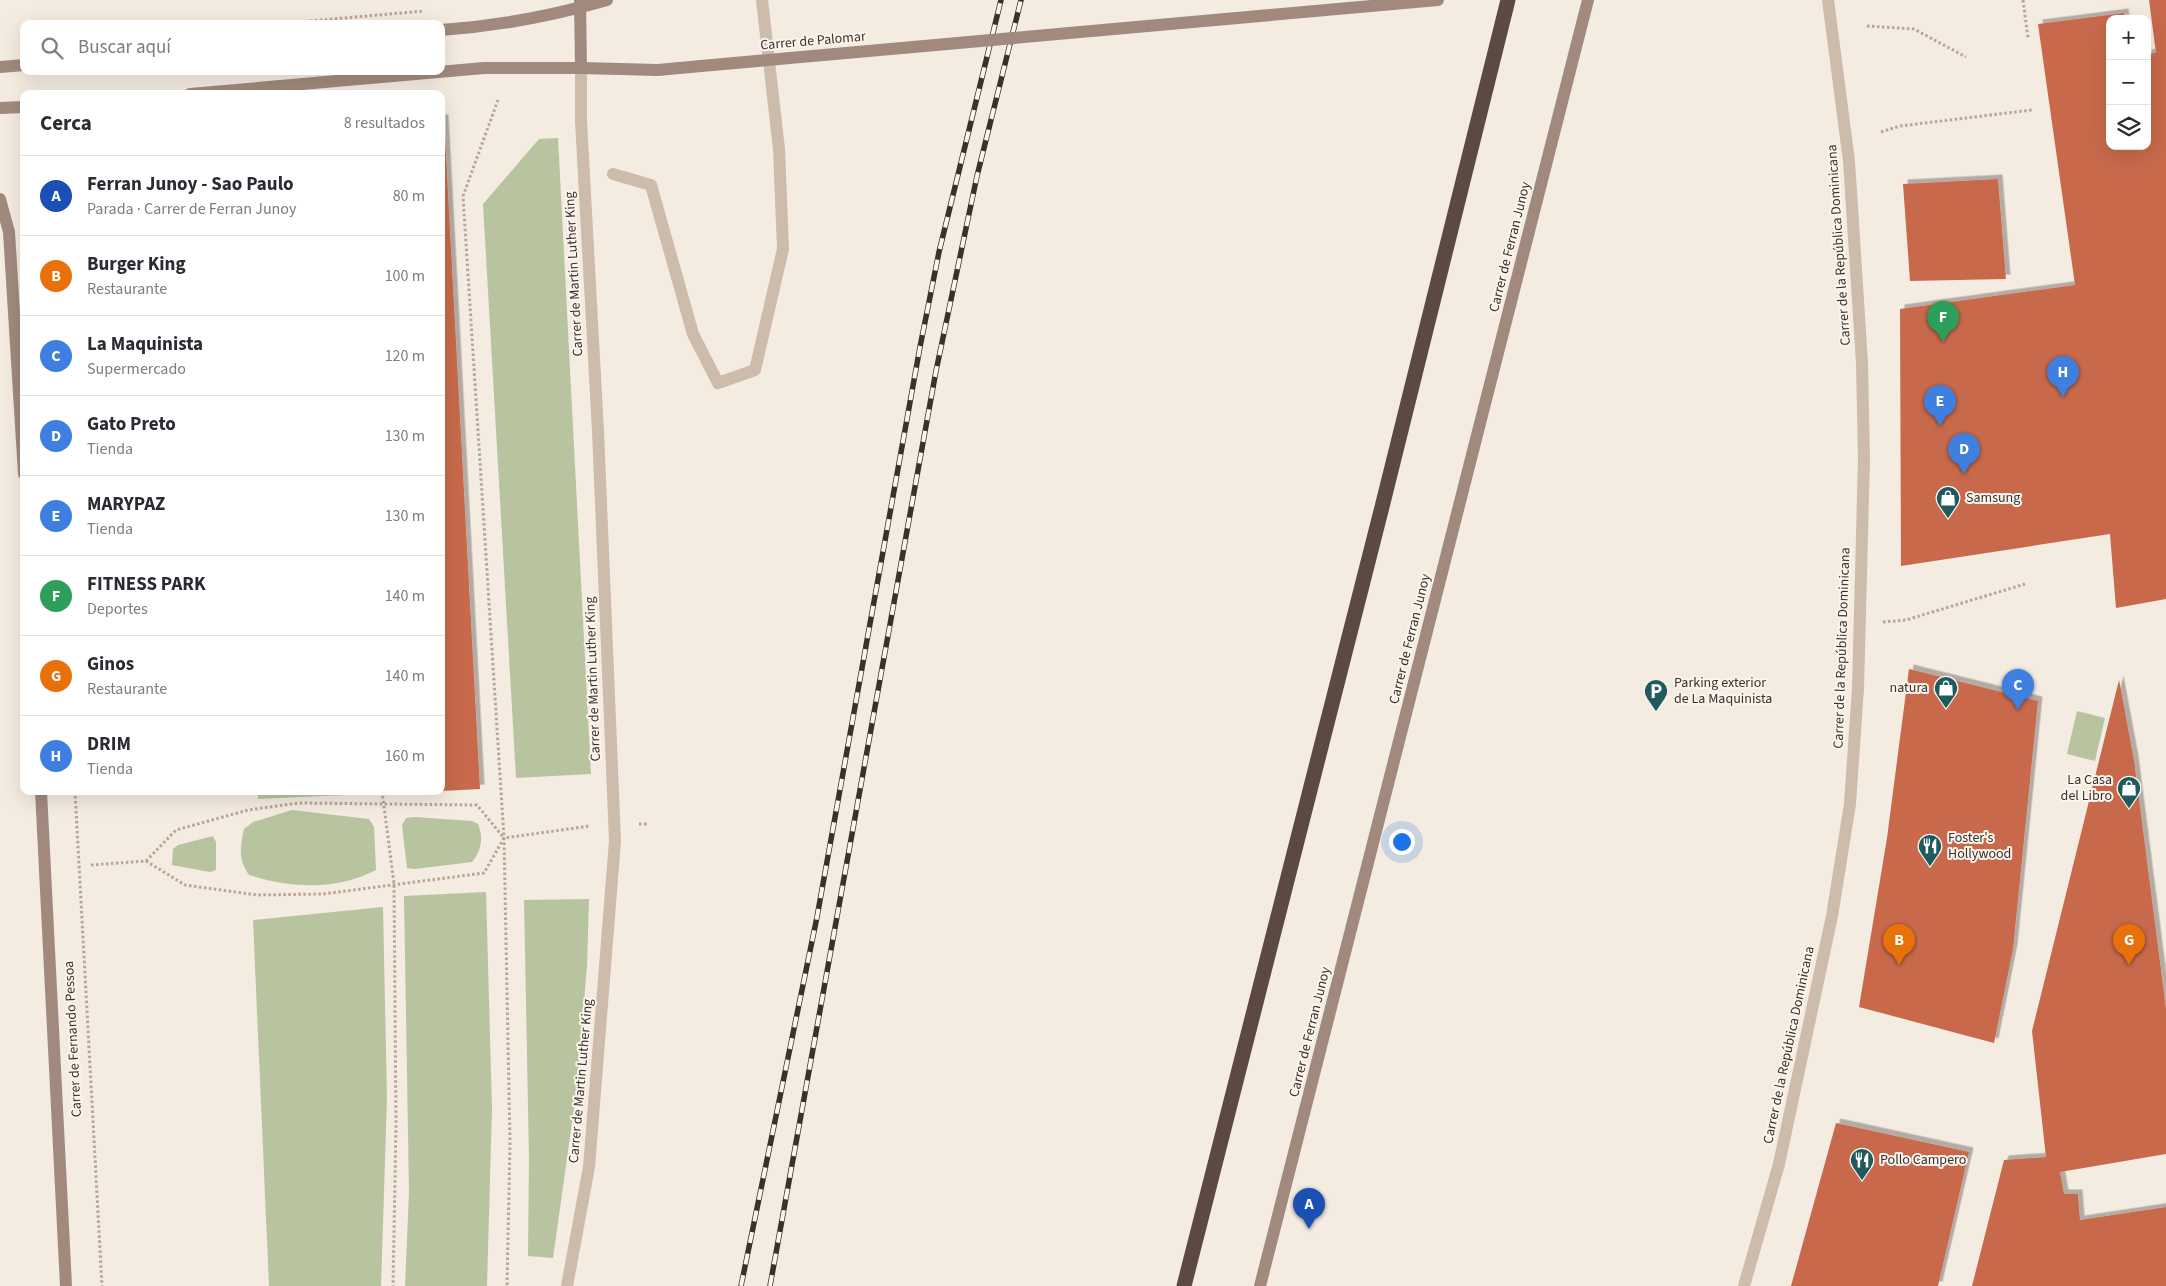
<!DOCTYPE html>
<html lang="es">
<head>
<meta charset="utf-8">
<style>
	body { margin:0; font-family:"Source Sans 3",sans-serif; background:#f7f7f7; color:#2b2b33 }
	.controls { position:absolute; right:15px; top:15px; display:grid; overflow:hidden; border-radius:10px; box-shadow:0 5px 20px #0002 }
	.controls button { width:45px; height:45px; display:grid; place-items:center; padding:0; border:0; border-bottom:1px solid #e1e1e2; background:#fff; color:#2b2b33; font:25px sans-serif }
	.you { position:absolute; left:1401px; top:841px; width:18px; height:18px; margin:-12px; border:4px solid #fff; border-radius:50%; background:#1a73e8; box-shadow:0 0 0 8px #1a73e833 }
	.badge { display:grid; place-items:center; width:32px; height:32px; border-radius:50%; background:#d93025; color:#fff; font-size:16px; font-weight:700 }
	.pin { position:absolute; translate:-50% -41px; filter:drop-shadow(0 1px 2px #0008) }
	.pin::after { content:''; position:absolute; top:26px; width:18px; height:15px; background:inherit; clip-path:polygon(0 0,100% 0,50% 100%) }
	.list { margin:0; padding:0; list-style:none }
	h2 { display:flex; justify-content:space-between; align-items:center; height:65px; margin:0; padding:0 20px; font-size:21px }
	h2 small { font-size:16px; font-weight:400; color:#7c7c81 }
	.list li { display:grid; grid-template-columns:32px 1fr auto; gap:15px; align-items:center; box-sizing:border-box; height:80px; padding:0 20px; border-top:1px solid #e1e1e2 }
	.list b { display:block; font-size:19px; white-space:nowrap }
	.list p { margin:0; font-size:16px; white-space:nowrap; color:#7c7c81 }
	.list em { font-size:16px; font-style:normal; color:#7c7c81 }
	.icon { flex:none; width:28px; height:28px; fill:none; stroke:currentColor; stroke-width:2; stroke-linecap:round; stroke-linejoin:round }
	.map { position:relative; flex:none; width:2166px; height:1286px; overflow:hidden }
	.search { position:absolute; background:#fff; box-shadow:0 5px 20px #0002; left:20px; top:20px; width:425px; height:55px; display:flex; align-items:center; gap:12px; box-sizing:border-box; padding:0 18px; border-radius:10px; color:#7c7c81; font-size:19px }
	.panel { position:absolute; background:#fff; box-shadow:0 5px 20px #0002; left:20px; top:90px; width:425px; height:705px; border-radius:10px }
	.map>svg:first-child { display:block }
	.green { fill:#b8c4a0 }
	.building { fill:#c8694b; filter:url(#shadow) }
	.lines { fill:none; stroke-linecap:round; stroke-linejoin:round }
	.path { stroke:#b9a596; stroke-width:3; stroke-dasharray:2.5 2.5; stroke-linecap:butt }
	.lane { stroke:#cdbbac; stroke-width:12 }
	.street { stroke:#cdbbac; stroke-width:12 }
	.secondary { stroke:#a18a7d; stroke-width:12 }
	.highway { stroke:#5c4a42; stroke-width:15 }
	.rail-casing { stroke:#3b302b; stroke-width:5.5 }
	.rail { stroke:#fbf5ee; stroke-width:4; stroke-dasharray:11; stroke-linecap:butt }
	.secondary-bridge { stroke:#a18a7d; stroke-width:12 }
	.labels { text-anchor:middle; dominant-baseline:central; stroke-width:4; stroke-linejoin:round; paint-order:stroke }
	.street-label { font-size:14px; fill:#3b302b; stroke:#fbf5ee }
	.poi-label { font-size:14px; fill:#3b302b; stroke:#fbf5ee; text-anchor:start }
</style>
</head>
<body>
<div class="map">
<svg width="2166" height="1286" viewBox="0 0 2166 1286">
	<defs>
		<filter id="shadow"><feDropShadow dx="4.5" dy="-4.5" stdDeviation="0" flood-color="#0004"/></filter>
	</defs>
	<rect width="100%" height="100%" fill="#f4ebe1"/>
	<g class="green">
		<polygon points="558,138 591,774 516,778 483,204 539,139"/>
		<polygon points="2077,711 2105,718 2095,761 2067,754"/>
		<polygon points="258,791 365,791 365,794 258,799"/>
		<path d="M292 810 369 819 374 827 376 870C335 891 291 888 249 875 238 859 240 847 244 829L253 822Z"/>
		<path d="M415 817 472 821 478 824C484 838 481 851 472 862L415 869 407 868 402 825 406 818Z"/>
		<polygon points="213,836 216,842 216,870 210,872 172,865 173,849 178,845"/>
		<polygon points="486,892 492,1108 487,1286 405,1286 409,1192 404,896"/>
		<polygon points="589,899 587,966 576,1094 553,1258 528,1256 529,1157 524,900"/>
		<polygon points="383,907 387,1098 381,1286 269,1286 253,920"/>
	</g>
	<g class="building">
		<polygon points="2149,0 2166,0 2166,599 2116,608 2110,534 1901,566 1900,309 2075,285 2038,24 2124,13 2125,19 2110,19 2110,146 2147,146 2147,54 2156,53"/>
		<polygon points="441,119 444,119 480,789 441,791"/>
		<polygon points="1998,179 2006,279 1910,281 1903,184"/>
		<polygon points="1909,669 2038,701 2013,949 1994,1043 1859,1007 1887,838"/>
		<polygon points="2119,680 2134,760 2166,1009 2166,1154 2060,1172 2064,1194 2078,1194 2080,1220 2166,1207 2166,1286 1972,1286 2004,1160 2046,1157 2032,1031"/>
		<polygon points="1836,1123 1969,1152 1938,1286 1791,1286"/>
	</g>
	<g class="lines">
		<g class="path">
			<polyline points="2023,0 2028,38"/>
			<polyline points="275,24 424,11"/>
			<polyline points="1867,26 1914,29 1966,57"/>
			<polyline points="498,100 463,196 504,838 510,1143 507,1286"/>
			<polyline points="1881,132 1900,126 2032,110"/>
			<polyline points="1883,622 1906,620 2025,584"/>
			<polyline points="75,791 102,1286"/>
			<polyline points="382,791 394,884 396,1126 393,1286"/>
			<polyline points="639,824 648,824"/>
			<polyline points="146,861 176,830 248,810 299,803 477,805 504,838"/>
			<polyline points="91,865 146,861 185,885 257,895 323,894 484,873 504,838 590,826"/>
		</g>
		<polyline class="lane" points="613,174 651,185 693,334 718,383 755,370 783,249 779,149 762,0"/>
		<g class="street">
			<polyline points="567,1286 589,1167 615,841 598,431 581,121 581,68"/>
			<polyline points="1744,1286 1779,1164 1832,916 1850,804 1858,688 1864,459 1862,363 1849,161 1828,0"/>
		</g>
		<g class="secondary">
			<polyline points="580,0 581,68"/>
			<path d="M441 30C498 26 552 16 607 0"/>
			<polyline points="0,67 24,65"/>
			<polyline points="190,94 484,68 581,68 658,70 701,66"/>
			<polyline points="0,108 24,107"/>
			<polyline points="0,199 9,232 24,474"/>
			<polyline points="41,791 66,1286"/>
			<polyline points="1260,1286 1588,0"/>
		</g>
		<polyline class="highway" points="1184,1286 1382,507 1508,0"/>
		<g class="rail-casing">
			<g id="rail">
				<polyline points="741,1286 817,917 920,347 939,252 1001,0"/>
				<polyline points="770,1286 936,371 977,176 1021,0"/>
			</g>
		</g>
		<use href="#rail" class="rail"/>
		<polyline class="secondary-bridge" points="701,66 1438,0"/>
	</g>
	<defs>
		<g id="shop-pin" transform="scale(1.25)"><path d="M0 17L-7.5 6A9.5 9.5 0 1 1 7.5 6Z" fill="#1f5a5e" stroke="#fbf5ee"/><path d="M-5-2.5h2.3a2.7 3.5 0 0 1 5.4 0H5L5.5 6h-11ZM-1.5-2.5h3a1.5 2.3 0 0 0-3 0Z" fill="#fff"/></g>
		<g id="parking-pin" transform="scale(1.25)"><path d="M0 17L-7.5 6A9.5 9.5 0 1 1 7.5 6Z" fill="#1f5a5e" stroke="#fbf5ee"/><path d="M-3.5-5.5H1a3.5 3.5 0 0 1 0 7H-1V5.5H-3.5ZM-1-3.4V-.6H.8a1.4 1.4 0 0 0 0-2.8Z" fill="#fff"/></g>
		<g id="restaurant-pin" transform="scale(1.25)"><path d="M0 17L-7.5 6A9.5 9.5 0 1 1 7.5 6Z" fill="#1f5a5e" stroke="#fbf5ee"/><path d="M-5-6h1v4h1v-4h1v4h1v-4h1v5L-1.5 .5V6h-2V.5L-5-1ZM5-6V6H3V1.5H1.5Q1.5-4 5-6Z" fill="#fff"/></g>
	</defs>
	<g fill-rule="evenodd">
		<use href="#shop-pin" x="1948" y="498"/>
		<use href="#shop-pin" x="1946" y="688"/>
		<use href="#parking-pin" x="1656" y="691"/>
		<use href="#shop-pin" x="2129" y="788"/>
		<use href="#restaurant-pin" x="1930" y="846"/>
		<use href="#restaurant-pin" x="1862" y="1160"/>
	</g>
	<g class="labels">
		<g class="street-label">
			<text transform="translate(813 41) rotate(-5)">Carrer de Palomar</text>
			<text transform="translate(1839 245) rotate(-94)">Carrer de la República Dominicana</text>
			<text transform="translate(1510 247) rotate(-76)">Carrer de Ferran Junoy</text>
			<text transform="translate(574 274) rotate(-93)">Carrer de Martin Luther King</text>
			<text transform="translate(1410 639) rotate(-76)">Carrer de Ferran Junoy</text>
			<text transform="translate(1842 648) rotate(-88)">Carrer de la República Dominicana</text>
			<text transform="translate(593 679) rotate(-92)">Carrer de Martin Luther King</text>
			<text transform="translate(1310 1032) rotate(-76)">Carrer de Ferran Junoy</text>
			<text transform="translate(73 1039) rotate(-93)">Carrer de Fernando Pessoa</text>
			<text transform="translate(1789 1045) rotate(-78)">Carrer de la República Dominicana</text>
			<text transform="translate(581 1081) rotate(-85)">Carrer de Martin Luther King</text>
		</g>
		<g class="poi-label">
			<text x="1966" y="498">Samsung</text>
			<text x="1674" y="683">Parking exterior<tspan x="1674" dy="16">de La Maquinista</tspan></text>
			<text x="1928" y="688" text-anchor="end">natura</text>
			<text x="2112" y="780" text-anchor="end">La Casa<tspan x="2112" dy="16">del Libro</tspan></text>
			<text x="1948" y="838">Foster's<tspan x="1948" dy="16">Hollywood</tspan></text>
			<text x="1880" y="1160">Pollo Campero</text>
		</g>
	</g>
</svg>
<div class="controls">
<button>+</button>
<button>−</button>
<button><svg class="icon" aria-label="layers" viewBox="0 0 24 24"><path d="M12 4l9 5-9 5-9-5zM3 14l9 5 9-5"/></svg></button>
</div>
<div class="you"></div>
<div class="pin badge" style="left:1309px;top:1229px;background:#1a4fb4">A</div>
<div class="pin badge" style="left:1899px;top:965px;background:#e8710a">B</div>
<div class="pin badge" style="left:2018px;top:710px;background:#3f7fe0">C</div>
<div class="pin badge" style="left:1964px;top:474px;background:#3f7fe0">D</div>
<div class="pin badge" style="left:1940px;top:426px;background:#3f7fe0">E</div>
<div class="pin badge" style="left:1943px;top:342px;background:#2e9e5b">F</div>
<div class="pin badge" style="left:2129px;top:965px;background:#e8710a">G</div>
<div class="pin badge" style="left:2063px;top:397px;background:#3f7fe0">H</div>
<div class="search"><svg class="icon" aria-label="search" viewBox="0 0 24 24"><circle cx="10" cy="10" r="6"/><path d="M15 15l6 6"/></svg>Buscar aquí</div>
<section class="panel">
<h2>Cerca<small>8 resultados</small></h2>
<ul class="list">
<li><span class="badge" style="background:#1a4fb4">A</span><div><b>Ferran Junoy - Sao Paulo</b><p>Parada · Carrer de Ferran Junoy</p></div><em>80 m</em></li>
<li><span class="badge" style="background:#e8710a">B</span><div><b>Burger King</b><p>Restaurante</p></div><em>100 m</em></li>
<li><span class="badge" style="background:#3f7fe0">C</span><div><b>La Maquinista</b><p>Supermercado</p></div><em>120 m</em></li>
<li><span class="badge" style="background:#3f7fe0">D</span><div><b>Gato Preto</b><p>Tienda</p></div><em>130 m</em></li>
<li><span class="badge" style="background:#3f7fe0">E</span><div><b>MARYPAZ</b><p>Tienda</p></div><em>130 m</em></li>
<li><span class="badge" style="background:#2e9e5b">F</span><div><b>FITNESS PARK</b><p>Deportes</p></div><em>140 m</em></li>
<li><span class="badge" style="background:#e8710a">G</span><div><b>Ginos</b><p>Restaurante</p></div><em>140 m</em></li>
<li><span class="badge" style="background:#3f7fe0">H</span><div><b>DRIM</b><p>Tienda</p></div><em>160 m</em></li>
</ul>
</section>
</div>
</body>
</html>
